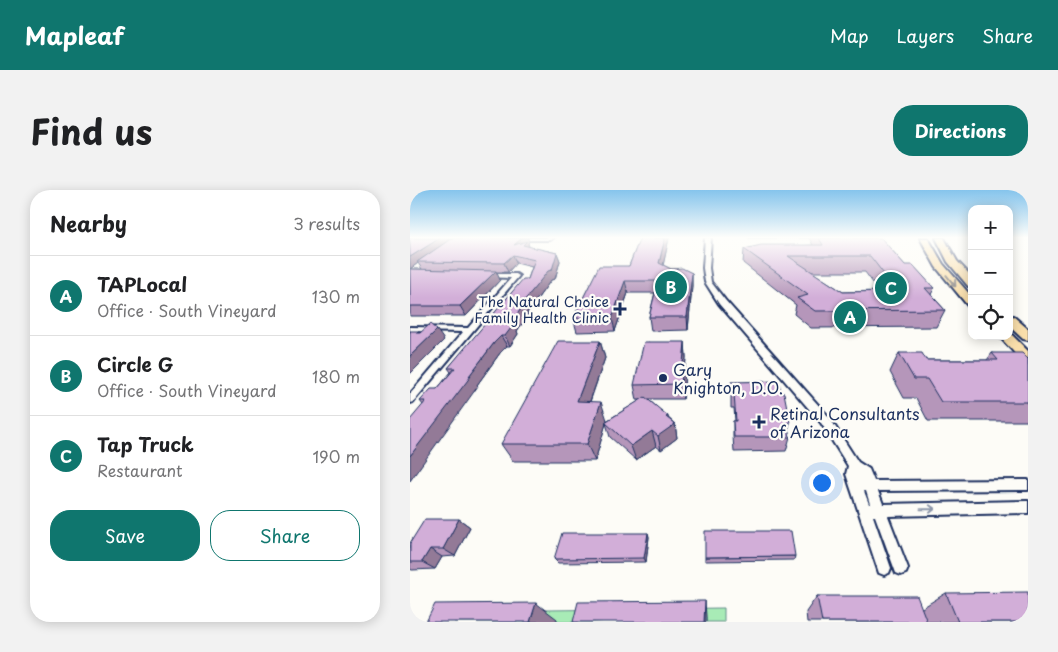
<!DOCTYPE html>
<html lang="en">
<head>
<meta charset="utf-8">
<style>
	body { margin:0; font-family:"Playpen Sans",sans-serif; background:#f2f2f2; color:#202124 }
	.controls { position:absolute; right:15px; top:15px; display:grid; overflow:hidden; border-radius:10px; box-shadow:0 2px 12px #0003 }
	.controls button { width:45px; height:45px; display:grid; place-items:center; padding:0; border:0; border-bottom:1px solid #e0e0e0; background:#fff; color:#202124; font:25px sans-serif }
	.you { position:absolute; left:411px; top:292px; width:18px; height:18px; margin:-12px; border:4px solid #fff; border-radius:50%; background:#1a73e8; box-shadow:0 0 0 8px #1a73e833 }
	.badge { display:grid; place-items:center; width:32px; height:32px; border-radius:50%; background:#0f766e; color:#fff; font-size:16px; font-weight:700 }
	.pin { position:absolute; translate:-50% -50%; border:2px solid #fff; box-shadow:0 1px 5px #0006 }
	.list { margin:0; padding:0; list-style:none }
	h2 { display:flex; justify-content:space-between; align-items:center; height:65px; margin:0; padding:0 20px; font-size:21px }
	h2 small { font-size:16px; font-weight:400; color:#757577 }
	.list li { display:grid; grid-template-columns:32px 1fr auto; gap:15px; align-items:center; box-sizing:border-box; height:80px; padding:0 20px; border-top:1px solid #e0e0e0 }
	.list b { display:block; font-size:19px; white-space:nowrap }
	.list p { margin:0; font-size:16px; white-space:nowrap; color:#757577 }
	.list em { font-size:16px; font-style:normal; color:#757577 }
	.actions { display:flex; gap:10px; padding:15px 20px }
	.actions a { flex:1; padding:11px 0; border:1px solid #0f766e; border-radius:20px; text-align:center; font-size:18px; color:#0f766e }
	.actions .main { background:#0f766e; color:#fff }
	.icon { flex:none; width:28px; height:28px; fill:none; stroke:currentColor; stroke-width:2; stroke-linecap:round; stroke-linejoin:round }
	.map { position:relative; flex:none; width:618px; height:432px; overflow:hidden; border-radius:20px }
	header { display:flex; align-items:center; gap:30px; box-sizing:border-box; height:70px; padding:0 25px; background:#0f766e; color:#fff }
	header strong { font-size:24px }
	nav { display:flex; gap:28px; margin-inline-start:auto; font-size:18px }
	.intro { display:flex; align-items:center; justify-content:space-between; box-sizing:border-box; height:120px; padding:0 30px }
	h1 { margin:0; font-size:35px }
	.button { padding:12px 22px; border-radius:20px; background:#0f766e; color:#fff; font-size:18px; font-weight:700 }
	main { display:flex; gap:30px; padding:0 30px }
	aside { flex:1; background:#fff; border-radius:20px; box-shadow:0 2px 12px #0003 }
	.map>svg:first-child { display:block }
	.green { fill:#a8ebb6; stroke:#628d8a }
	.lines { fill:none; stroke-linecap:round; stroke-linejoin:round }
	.minor-casing { stroke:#1b2f5e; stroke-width:4 }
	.primary-casing { stroke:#1b2f5e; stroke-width:4 }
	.minor { fill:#fdfcf7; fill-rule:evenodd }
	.primary { fill:#f9deab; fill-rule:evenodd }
	.wall { fill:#b596ba; stroke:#1b2f5e; fill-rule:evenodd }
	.shaded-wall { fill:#937a97; stroke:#1b2f5e }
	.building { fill:#d2aed8; stroke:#1b2f5e; fill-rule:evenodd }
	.oneway { stroke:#8a8684 }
	.oneway2 { stroke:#8c96aa }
	.poi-dot { fill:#1b2f5e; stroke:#fdfcf7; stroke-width:2 }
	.labels { text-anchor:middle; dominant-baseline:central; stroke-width:4.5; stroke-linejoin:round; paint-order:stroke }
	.far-poi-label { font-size:14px; fill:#1b2f5e; stroke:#fdfcf7; text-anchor:end }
	.poi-label { font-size:16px; fill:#1b2f5e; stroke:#fdfcf7; text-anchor:start }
</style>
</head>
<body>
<header>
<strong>Mapleaf</strong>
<nav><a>Map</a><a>Layers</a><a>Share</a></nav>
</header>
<div class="intro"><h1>Find us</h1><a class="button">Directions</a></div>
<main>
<aside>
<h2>Nearby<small>3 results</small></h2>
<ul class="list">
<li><span class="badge">A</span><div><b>TAPLocal</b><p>Office · South Vineyard</p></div><em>130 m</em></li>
<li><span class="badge">B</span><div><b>Circle G</b><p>Office · South Vineyard</p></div><em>180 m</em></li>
<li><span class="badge">C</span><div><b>Tap Truck</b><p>Restaurant</p></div><em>190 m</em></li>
</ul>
<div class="actions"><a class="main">Save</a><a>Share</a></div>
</aside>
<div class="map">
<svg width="618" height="432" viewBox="0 0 618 432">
	<rect width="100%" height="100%" fill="#fdfcf7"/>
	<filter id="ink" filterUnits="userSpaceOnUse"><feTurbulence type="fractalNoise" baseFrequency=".02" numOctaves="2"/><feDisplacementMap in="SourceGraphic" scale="10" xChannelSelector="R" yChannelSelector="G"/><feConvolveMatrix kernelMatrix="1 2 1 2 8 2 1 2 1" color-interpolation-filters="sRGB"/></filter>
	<g filter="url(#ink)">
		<polygon class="green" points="314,418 314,432 296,432 296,427 183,432 44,432 49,421"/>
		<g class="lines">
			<g class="minor-casing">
				<g id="minor">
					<polygon points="99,48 143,48 140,50 102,50"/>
					<path d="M295 48H301L299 78 301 92 315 110 419 227 448 272 459 279 464 291 618 290V300L468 301 473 314 618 311V323L478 326 498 378 496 383 491 385 486 383 465 326H463L481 378 479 383 474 385 469 383 436 284 438 276 411 233 309 114 295 92 293 78ZM454 301H456L460 314H459Z"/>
					<polygon points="72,84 106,84 109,86 3,212 0,213 0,204 53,142 0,141 0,137 58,138 101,88 74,87 72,86"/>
				</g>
			</g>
			<g class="primary-casing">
				<g id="primary">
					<polygon points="510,48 518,48 533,74 562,107 562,117 558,116 526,77"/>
					<polygon points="526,48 534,48 547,71 562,87 562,97 558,96 538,72"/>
					<polygon points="599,125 603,126 618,139 618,150 613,149 599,136"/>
					<polygon points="600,143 618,161 618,173 613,172 589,146 599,146"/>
				</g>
			</g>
			<use href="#minor" class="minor"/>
			<use href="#primary" class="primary"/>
		</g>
		<g class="wall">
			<polygon points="0,48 119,52 118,53 119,57 147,63 150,71 145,89 141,90 117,123 118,125 107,141 108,144 100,156 97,156 90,163 67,195 68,196 13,215 10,211 27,199 41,182 38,178 118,89 122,77 106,73 98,82 86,82 90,90 56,126 0,126 0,79 12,79 8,73 0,79"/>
			<polygon points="230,48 259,48 253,75 261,79 282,83 282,96 278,140 241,141 239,127 245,103 218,103 205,141 167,142 163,128 219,76"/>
			<path d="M338 48H471L495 75 524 98 521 105 535 120 526 137 401 138 384 124 386 115 333 73 334 59 403 55 399 48ZM402 82H455L469 101 433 102Z"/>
			<polygon points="190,151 195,168 180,212 197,230 196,231 231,210 227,210 224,195 275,152 276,167 273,209 238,209 265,234 267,248 251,260 246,256 226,270 200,247 196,233 185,271 103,271 91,254"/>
			<polygon points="489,163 516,170 577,170 582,163 618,169 618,231 518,231 506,208 494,208 480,182"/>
			<polygon points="321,192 371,203 380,233 378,240 380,247 376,261 324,262 323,246 323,231 325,231 324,218 321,218"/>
			<polygon points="49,329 60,337 45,366 32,367 25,379 2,380 0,379 0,353"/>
			<polygon points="238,343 239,347 236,372 148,373 144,369"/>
			<polygon points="385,366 384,370 295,371 295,367"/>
			<polygon points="536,403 618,432 397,432 396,422 407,406 512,418"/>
		</g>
		<g class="shaded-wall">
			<polygon points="30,48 46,48 7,72 8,73 0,79 0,67"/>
			<polygon points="112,48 118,48 119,52 118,53 120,60 104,55"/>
			<polygon points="255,48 259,48 251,85 249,73"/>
			<polygon points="147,63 150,71 145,89 141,90 117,123 118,125 107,141 108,144 100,156 95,146 100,134 110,116"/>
			<polygon points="103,65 106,73 98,82 94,73"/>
			<polygon points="86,81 90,90 56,126 50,116"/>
			<polygon points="282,83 282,96 278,140 277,127"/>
			<polygon points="215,91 218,103 205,141 202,128"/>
			<polygon points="27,140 34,150 0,184 0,166"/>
			<polygon points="91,146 97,156 90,163 67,195 68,196 0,291 0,266 59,186 84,153"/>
			<polygon points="190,151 195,168 174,228 167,211"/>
			<polygon points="275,152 276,167 273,209 271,194"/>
			<polygon points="191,212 197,230 185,271 177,254"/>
			<polygon points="258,226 260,237 265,234 267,248 251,260 248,246 256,227"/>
			<polygon points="242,241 246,256 226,270 221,256"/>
			<polygon points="49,329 60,337 45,366 33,359"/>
			<polygon points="238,343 239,347 236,372 234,368"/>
			<polygon points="20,359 32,367 25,379 12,372"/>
			<polygon points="295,411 296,426 296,432 294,432"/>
			<polygon points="126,413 147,429 147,432 120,432"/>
		</g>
		<g class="building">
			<polygon points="0,48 30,48 0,67"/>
			<polygon points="42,48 112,48 104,55 117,51 113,55 147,63 142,80 138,81 110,116 113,116 100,134 104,134 95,146 91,146 84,153 59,186 61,186 0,266 0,230 16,211 10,211 21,199 27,199 45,178 38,178 113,89 118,89 125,70 103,65 94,73 7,72"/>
			<polygon points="230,48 255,48 249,73 261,79 272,78 282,83 277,127 239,127 248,91 215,91 202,128 163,128 189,76 219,76"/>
			<path d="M409 48H471L495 75H503L524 98H515L535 120 405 121 387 108 398 105 334 59 351 55H413ZM378 66H460L487 101 433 102Z"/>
			<polygon points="0,79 86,81 50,116 0,116"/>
			<polygon points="20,134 27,140 0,166 0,141 8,141 6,143 10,143"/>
			<polygon points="148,151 190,151 167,211 191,212 177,254 91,254"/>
			<polygon points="234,152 275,152 271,194 224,195"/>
			<polygon points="489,163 512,163 516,170 588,170 582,163 612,163 618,169 618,212 531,212 517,189 504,189"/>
			<polygon points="369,191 371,203 374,203 380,233 377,233 380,247 324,247 323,231 326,231 324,204 322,204 321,192"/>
			<polygon points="235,207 258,226 256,227 265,234 248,246 242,241 221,256 195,232"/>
			<polygon points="15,329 49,329 33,359 20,359 12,372 0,372 0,353"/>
			<polygon points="295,341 381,341 385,366 295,367"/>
			<polygon points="152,343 238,343 234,368 144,369"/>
			<polygon points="618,402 618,432 548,432 536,403"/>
			<polygon points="407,406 507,406 517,432 412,432"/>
			<polygon points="295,411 294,432 163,432 168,412"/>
			<polygon points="126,413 120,432 16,432 25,414"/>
		</g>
		<defs><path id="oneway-shaft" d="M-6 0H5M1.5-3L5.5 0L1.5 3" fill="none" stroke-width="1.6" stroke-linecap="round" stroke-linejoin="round" transform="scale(1.25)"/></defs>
		<use class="oneway" href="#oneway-shaft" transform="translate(541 91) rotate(51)"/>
		<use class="oneway2" href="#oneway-shaft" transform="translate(518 319) rotate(-1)"/>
	</g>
	<linearGradient id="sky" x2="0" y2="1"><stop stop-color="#85c4ec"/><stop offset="0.44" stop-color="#fefefb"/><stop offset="1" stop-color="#fefefb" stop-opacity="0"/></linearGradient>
	<rect width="618" height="108" fill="url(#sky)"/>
	<g class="poi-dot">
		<path d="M207.5 111.5h5v5h5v5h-5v5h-5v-5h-5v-5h5z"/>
		<circle cx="253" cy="188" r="5"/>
		<path d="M346.5 224.5h5v5h5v5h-5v5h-5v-5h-5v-5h5z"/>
	</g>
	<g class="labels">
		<g class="far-poi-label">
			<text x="199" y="111">The Natural Choice<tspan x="199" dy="16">Family Health Clinic</tspan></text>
		</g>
		<g class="poi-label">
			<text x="263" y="179">Gary<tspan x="263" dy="18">Knighton, D.O.</tspan></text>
			<text x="360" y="223">Retinal Consultants<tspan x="360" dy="18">of Arizona</tspan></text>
		</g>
	</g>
</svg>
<div class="controls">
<button>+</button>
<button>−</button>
<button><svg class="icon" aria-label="locate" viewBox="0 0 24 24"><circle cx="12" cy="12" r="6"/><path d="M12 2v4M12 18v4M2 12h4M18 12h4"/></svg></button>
</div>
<div class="you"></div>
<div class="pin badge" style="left:440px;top:127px">A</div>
<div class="pin badge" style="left:261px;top:97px">B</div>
<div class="pin badge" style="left:481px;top:98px">C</div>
</div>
</main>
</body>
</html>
